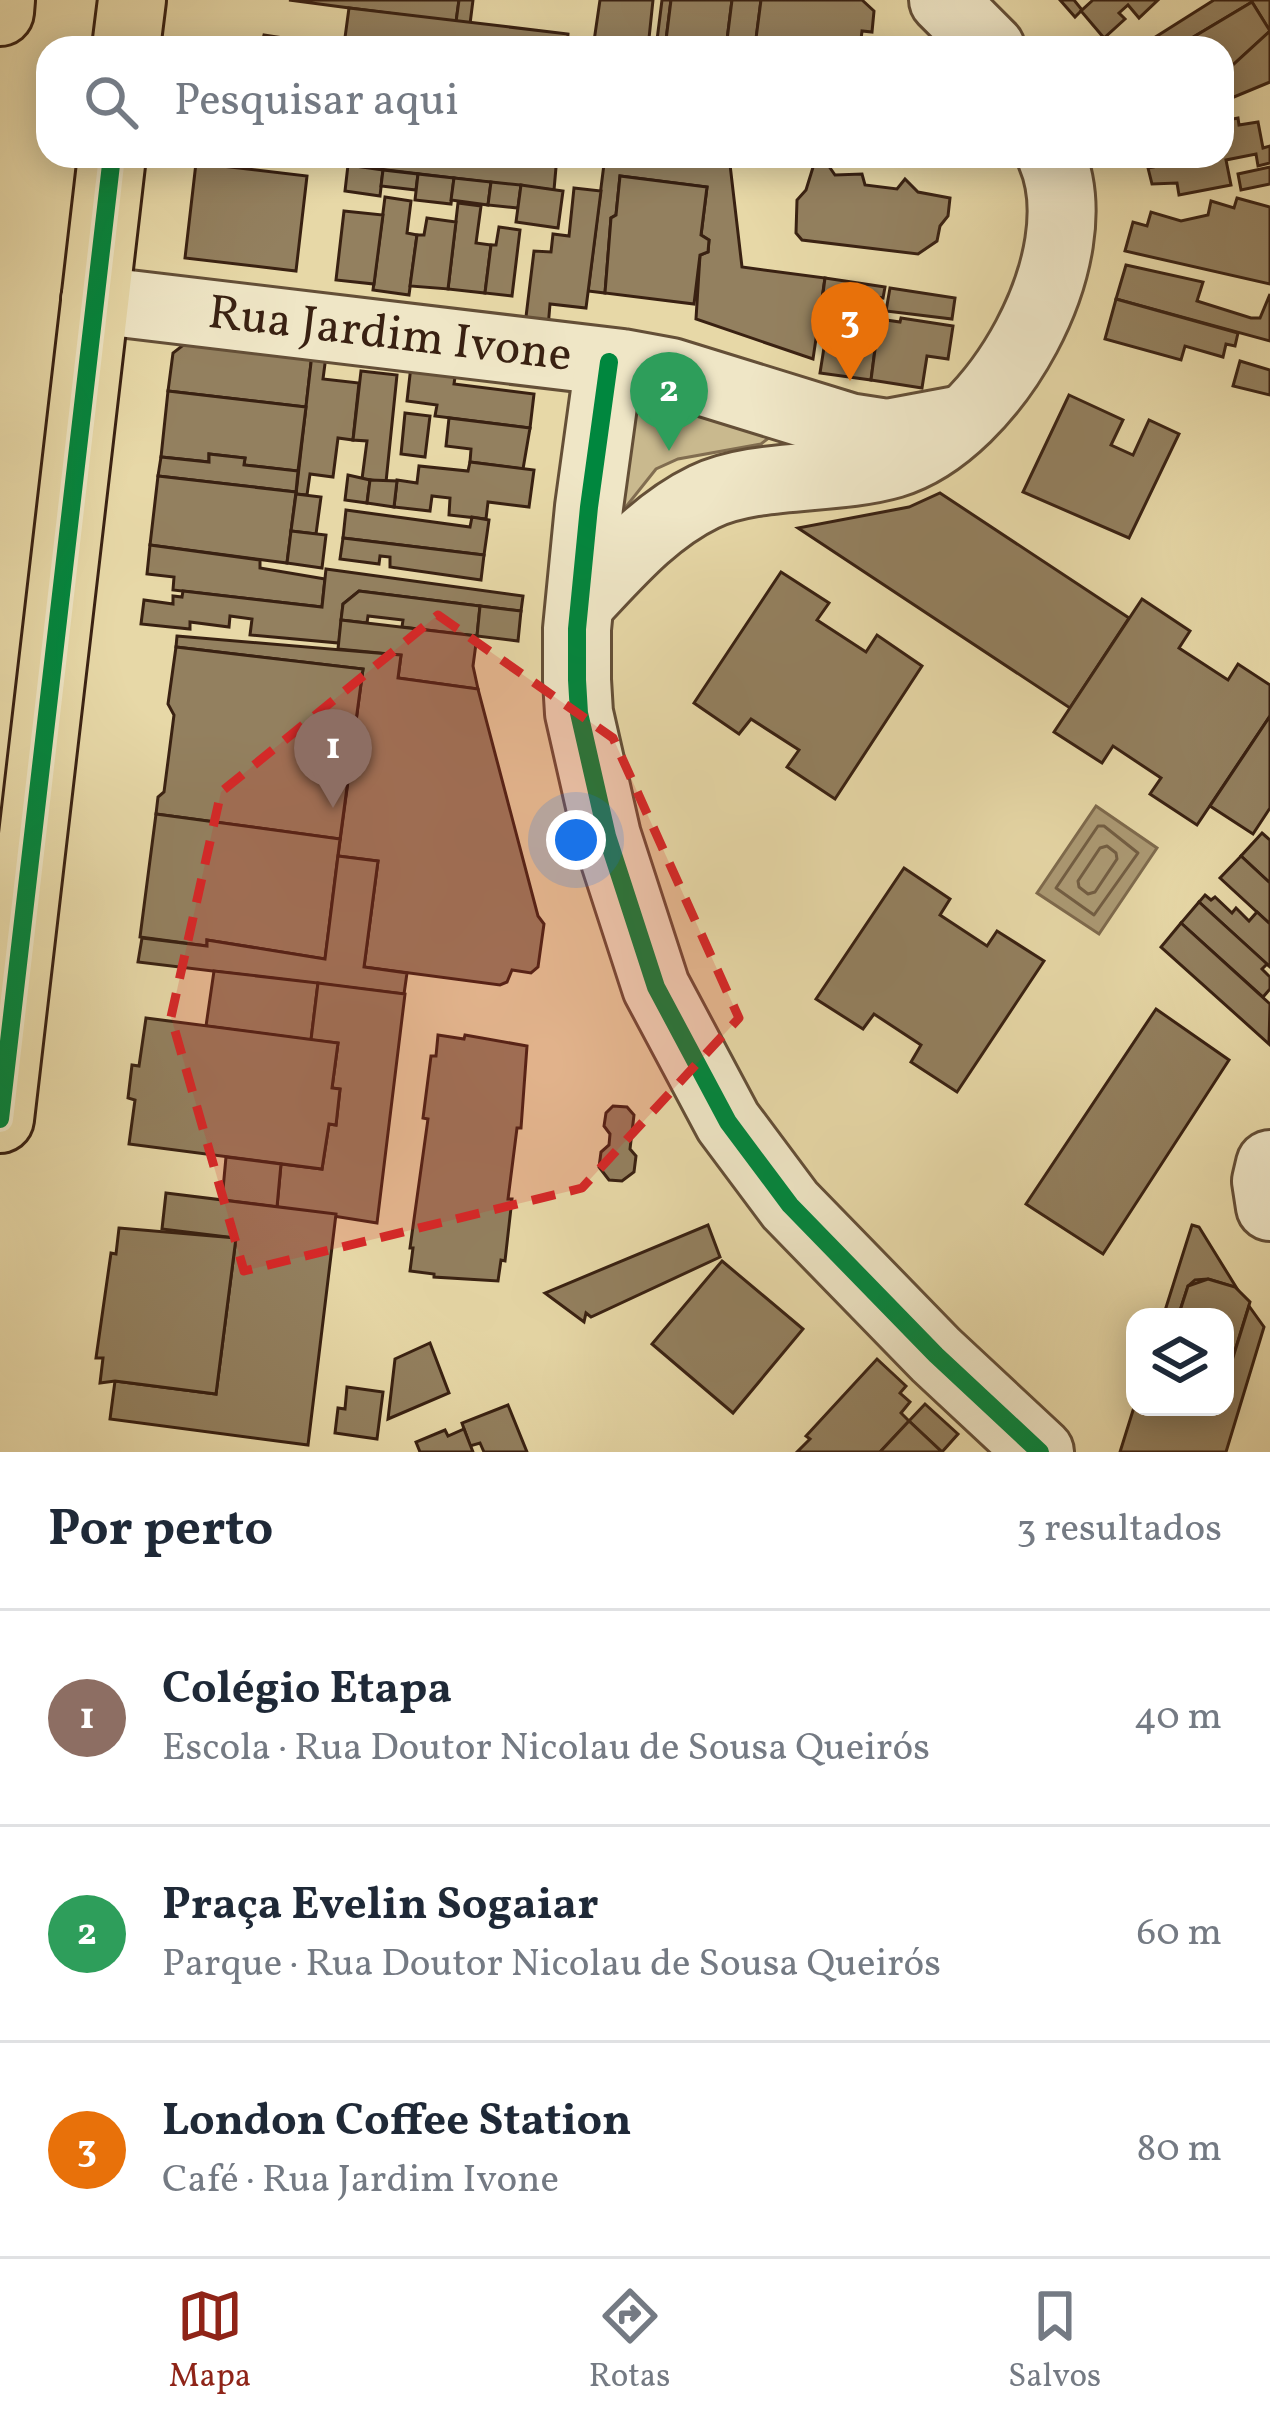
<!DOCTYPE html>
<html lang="pt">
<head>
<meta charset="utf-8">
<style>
	body { margin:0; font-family:Vollkorn,serif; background:#f2f2f3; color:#1f2937 }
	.controls { position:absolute; right:36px; bottom:36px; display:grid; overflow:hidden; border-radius:24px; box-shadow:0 6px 30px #0003 }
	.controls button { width:108px; height:108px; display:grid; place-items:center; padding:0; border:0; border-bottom:3px solid #e0e1e3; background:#fff; color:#1f2937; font:60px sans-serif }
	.you { position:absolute; left:576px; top:840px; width:42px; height:42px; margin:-30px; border:9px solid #fff; border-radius:50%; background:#1a73e8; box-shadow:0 0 0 18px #1a73e833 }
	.badge { display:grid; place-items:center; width:78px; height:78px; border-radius:50%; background:#8f2418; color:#fff; font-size:39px; font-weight:700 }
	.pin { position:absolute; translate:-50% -99px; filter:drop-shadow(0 3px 6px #0008) }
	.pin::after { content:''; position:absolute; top:63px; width:42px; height:36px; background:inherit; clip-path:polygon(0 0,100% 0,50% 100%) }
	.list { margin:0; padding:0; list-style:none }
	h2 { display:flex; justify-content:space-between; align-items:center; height:156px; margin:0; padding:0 48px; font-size:51px }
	h2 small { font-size:39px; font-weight:400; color:#747a83 }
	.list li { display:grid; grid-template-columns:78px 1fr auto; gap:36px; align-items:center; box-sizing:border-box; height:216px; padding:0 48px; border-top:3px solid #e0e1e3 }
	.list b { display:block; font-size:45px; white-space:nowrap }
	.list p { margin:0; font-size:39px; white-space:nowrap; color:#747a83 }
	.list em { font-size:39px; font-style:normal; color:#747a83 }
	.icon { flex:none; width:66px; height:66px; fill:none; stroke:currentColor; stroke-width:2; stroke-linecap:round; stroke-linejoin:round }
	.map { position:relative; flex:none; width:1270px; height:1452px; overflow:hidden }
	.search { position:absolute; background:#fff; box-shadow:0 6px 30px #0003; left:36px; right:36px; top:36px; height:132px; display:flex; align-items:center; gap:30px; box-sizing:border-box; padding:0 42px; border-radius:36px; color:#747a83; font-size:45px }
	.sheet { height:804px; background:#fff }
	nav { display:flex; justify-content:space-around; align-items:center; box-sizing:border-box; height:168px; border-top:3px solid #e0e1e3; background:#fff; font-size:33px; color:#747a83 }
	nav a { display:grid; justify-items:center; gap:6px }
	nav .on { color:#8f2418 }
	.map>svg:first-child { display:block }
	.green { fill:#c9b98e; stroke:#816d50; stroke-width:3 }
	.water { fill:#ac9a74; stroke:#7e6a4d; stroke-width:3 }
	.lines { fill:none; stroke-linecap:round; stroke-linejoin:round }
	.shore { stroke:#725e43; stroke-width:3 }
	.building { fill:#93805f; stroke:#392112; stroke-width:3 }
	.minor-casing { stroke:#644f37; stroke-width:72 }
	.major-casing { stroke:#392112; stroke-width:72 }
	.minor { stroke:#efe6c6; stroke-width:66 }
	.major { stroke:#e7d8a7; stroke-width:66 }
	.cycleway-casing { stroke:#efe6c6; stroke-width:26 }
	.cycleway { stroke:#00873e; stroke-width:18 }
	.marked { fill:#d62828; fill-opacity:0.2; stroke:#d62828; stroke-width:9; stroke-dasharray:24 15; stroke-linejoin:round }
	.labels { text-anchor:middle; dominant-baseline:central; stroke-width:12; stroke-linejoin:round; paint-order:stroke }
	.street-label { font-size:48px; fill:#392112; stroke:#efe6c6 }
</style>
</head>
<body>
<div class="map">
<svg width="1270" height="1452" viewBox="0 0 1270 1452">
	<rect width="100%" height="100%" fill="#e7d8a7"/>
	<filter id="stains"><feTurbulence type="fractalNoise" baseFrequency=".00167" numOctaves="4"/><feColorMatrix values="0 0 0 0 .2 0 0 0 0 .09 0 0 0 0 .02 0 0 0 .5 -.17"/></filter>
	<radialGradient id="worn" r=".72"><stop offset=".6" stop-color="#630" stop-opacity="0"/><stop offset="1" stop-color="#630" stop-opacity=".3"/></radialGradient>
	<polygon class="green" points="635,393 770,437 761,444 678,459 656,469 621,513"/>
	<polygon class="water" points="1096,806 1157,848 1099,934 1037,893"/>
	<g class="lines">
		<g class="shore">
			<polygon points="1098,826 1104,826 1138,853 1094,915 1056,888"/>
			<polygon points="1107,846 1116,853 1117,859 1095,892 1088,894 1079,887 1078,881 1100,848"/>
		</g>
	</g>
	<g class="building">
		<polygon points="289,0 459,0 456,22"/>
		<polygon points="459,0 473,0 470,24 456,22"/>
		<polygon points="600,0 653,0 648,48 593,48"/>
		<polygon points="662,0 671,0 665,48 656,48"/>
		<polygon points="671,0 732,0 726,48 665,48"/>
		<polygon points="732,0 761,0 755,48 726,48"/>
		<polygon points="761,0 862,0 874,11 872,32 862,31 860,48 755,46"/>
		<polygon points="1060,0 1074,0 1082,10 1075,17"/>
		<polygon points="1093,0 1158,0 1139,18 1128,5 1119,13 1125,19 1104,38 1081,11"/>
		<polygon points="1214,0 1270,0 1270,31 1252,2 1175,48 1138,48"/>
		<polygon points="1252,2 1270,31 1222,75 1222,48 1175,48"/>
		<polygon points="349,8 568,34 567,48 344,45"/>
		<polygon points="1270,31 1270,82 1222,102 1222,75"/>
		<polygon points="264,35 303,41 302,48 254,48 255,41 262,43"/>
		<polygon points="1238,118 1239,125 1258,122 1263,148 1270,146 1270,163 1258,166 1256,154 1226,160 1231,185 1179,195 1177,183 1152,184 1148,168 1153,167 1151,161 1166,156 1222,156 1222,121"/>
		<polygon points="329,156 557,156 554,190 328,163"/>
		<polygon points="605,156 729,156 742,267 825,278 813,359 696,319 700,255 708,252 709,240 701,235 707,187 620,176 616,215 611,218 605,293 588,291"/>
		<polygon points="196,163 307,176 296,271 185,258"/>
		<polygon points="814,164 828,165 835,175 862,174 865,185 897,189 905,179 918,192 950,198 948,216 940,226 937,241 918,254 802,240 796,233 797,200 806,190"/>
		<polygon points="348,165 383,170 380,196 345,191"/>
		<polygon points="1270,167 1270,184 1241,190 1238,174"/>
		<polygon points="383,170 418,174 416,190 381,186"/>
		<polygon points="418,174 454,178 451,204 415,200"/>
		<polygon points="620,176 707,187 701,235 709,240 708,252 700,255 694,304 605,293 611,218 616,215"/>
		<polygon points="454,178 491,182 488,205 451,200"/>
		<polygon points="491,182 521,185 518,208 488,205"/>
		<polygon points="521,185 563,191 558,228 516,222"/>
		<polygon points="574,188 601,191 586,308 550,304 548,328 525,325 534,251 551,252 553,234 569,236"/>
		<polygon points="385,197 411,201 407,233 417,235 409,295 373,290"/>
		<polygon points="1237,198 1270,207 1270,284 1125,251 1133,222 1147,226 1151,212 1181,221 1208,215 1211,201 1234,208"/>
		<polygon points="458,203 481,206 476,243 491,245 485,293 448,289"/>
		<polygon points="344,211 383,215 374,284 336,280"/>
		<polygon points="427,218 456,222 448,289 410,286 417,235 424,235"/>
		<polygon points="499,227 520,230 512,296 485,293 491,245 496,245"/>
		<polygon points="1126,265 1203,282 1197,301 1251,318 1260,318 1270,294 1270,341 1116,299"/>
		<polygon points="825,278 885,287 883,298 856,294 854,305 822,301"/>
		<polygon points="890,288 955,298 952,319 886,311"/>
		<polygon points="1116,299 1238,333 1235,346 1226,344 1223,357 1185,346 1181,360 1105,339"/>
		<polygon points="829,316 879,319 871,380 820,373"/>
		<polygon points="901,318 953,326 948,359 927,356 922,388 871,380 879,319 900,322"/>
		<polygon points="191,339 312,354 306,407 168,391 173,353"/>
		<polygon points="312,354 326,356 323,379 359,383 353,440 338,438 333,477 310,474 307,495 296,494"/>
		<polygon points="1240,361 1270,370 1270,395 1233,386"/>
		<polygon points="411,366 456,371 454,384 534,394 530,428 435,416 437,405 407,401"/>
		<polygon points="361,371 397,375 386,482 362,479 367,441 353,440"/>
		<polygon points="168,391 306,407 298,471 244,465 245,458 209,454 209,462 161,457"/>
		<polygon points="1069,395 1123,420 1111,445 1133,455 1149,420 1179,434 1129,538 1023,492"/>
		<polygon points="405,413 430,416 425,457 401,454"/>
		<polygon points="449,418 530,428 523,469 470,462 471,449 446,446"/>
		<polygon points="209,454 245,458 244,465 298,471 296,492 158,476 161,457 209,462"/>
		<polygon points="470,462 534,470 529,507 488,502 486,519 449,515 450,498 432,496 430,511 394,507 397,480 417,483 419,466 468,471"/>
		<polygon points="348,475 370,480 367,503 345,500"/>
		<polygon points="158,476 296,492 287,563 150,545"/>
		<polygon points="370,480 397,481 394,507 367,503"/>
		<polygon points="940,493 1129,618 1070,708 798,528 909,507"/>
		<polygon points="296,494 321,497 316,534 291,531"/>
		<polygon points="346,510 470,527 472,517 489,520 484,555 343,538"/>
		<polygon points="291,531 326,535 322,568 287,563"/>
		<polygon points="343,538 484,555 481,580 390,567 390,557 380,556 379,564 340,559"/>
		<polygon points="150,545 260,560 260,568 325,579 322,607 173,590 174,577 147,574"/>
		<polygon points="326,569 523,596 521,611 359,591 343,604 339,643 250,635 252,619 230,616 229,627 190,622 190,629 141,624 144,600 173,604 173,596 182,597 183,591 322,607"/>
		<polygon points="781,572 829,603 817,620 866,652 877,635 922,666 835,799 787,767 799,750 751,719 739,734 694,703"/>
		<polygon points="359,591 480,606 477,636 402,627 403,620 368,616 367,623 341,620 343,604"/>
		<polygon points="1142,599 1190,631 1179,648 1228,680 1238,664 1270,685 1270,716 1197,825 1150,794 1161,778 1113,746 1102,763 1054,732"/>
		<polygon points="480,606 521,611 518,641 477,636"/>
		<polygon points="341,620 477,636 473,666 478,689 398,678 401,655 338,649"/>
		<polygon points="177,636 401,655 398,678 478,689 538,916 544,924 538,967 531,973 512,970 507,982 500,985 364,967 378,861 338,856 363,669 176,647"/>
		<polygon points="176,647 363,669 340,839 156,814 158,797 164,792 174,715 168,704"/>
		<polygon points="1270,716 1270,808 1253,834 1210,806"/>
		<polygon points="156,814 340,839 325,959 207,940 207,946 140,937"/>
		<polygon points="1262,833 1270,840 1270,883 1241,856"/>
		<polygon points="338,856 378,861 364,967 407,973 404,994 138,962 142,938 207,946 207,940 325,959"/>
		<polygon points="1241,856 1270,883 1270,924 1220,878"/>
		<polygon points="904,868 950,899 940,915 987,946 997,931 1044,961 957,1092 911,1062 921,1045 874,1014 863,1029 816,999"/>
		<polygon points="1205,895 1211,900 1215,897 1232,913 1236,908 1249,921 1257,912 1270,924 1270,967 1199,902"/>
		<polygon points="1199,902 1267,964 1262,969 1270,977 1270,989 1263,997 1181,923"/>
		<polygon points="1181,923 1270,1004 1269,1044 1161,947"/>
		<polygon points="214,971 318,983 311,1040 206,1026"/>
		<polygon points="318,983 405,994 377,1223 277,1207 281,1164 322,1169 329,1124 336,1125 340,1089 332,1088 338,1043 311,1040"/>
		<polygon points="1156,1009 1229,1060 1103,1254 1026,1204"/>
		<polygon points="146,1018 338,1043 332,1088 340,1089 336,1125 329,1124 322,1169 129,1144 135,1100 128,1098 132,1065 139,1066"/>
		<polygon points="438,1035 464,1039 465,1035 527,1046 521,1128 517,1128 508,1199 512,1199 505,1261 501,1260 498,1281 434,1277 434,1274 410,1271 413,1248 410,1248 428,1119 423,1118 431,1056 436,1056"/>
		<polygon points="613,1106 627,1107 634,1115 630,1149 636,1156 634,1172 622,1181 609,1180 599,1167 601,1152 609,1145 610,1134 604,1126 606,1113"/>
		<polygon points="226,1157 281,1164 277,1207 222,1200"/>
		<polygon points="166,1193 336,1214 308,1445 110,1419 115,1381 216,1394 236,1238 162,1229"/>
		<polygon points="708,1225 720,1257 591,1317 586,1313 584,1322 545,1293"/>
		<polygon points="1192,1225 1199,1227 1241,1295 1235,1287 1208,1279 1195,1280 1188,1286 1178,1317 1163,1317"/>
		<polygon points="119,1228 236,1238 216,1394 115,1381 100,1383 103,1358 96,1358 111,1253 116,1254"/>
		<polygon points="722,1261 803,1329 733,1413 652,1344"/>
		<polygon points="1208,1279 1235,1287 1250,1302 1225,1383 1225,1317 1178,1317 1188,1286"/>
		<polygon points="1249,1306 1264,1327 1226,1452 1120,1452 1135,1404 1225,1407 1225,1383"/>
		<polygon points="430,1343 449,1393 388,1419 395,1359"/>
		<polygon points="877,1359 906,1386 900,1393 910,1402 901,1413 909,1421 880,1452 797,1452 810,1439 806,1436"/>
		<polygon points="347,1387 383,1392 377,1439 335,1433 338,1408 345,1409"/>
		<polygon points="925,1404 958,1434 942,1452 909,1421"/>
		<polygon points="508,1405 527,1452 484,1452 480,1443 470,1446 462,1423"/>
		<polygon points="909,1421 942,1452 880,1452"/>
		<polygon points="464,1429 473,1452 420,1452 416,1442 445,1430 448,1436"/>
	</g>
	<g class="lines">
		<g class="minor-casing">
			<g id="minor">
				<polyline points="943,0 991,48"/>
				<path id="s1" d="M95 300 622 363 671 372 849 427 888 433 963 419"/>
				<polyline points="609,362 589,507 577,629 577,680 579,713 607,836 656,987 728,1122 790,1205 936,1355 1040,1452"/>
				<path d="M580 604C617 565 654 521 704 497 755 472 835 481 893 464 994 434 1095 257 1051 156"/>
				<polyline points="1270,1164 1266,1181 1270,1207"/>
			</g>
		</g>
		<g class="major-casing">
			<g id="major">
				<polyline points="0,12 1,0"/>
				<polyline points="126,48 132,0"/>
				<polyline points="0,1119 112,156"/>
			</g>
		</g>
		<use href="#minor" class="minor"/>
		<use href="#major" class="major"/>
		<g class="cycleway-casing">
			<g id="cycleway">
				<polyline points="609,362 589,507 577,629 577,680 579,713 607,836 656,987 728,1122 790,1205 936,1355 1040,1452"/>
				<polyline points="0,1119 112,156"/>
			</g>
		</g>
		<use href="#cycleway" class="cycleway"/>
	</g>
	<path class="marked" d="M438 615 613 738 739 1018 582 1188 244 1271 171 1017 221 792Z"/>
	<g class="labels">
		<g class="street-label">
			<text stroke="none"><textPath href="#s1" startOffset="297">Rua Jardim Ivone</textPath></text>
		</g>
	</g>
	<rect width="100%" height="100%" filter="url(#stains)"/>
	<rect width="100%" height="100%" fill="url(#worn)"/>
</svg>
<div class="controls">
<button><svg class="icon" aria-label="layers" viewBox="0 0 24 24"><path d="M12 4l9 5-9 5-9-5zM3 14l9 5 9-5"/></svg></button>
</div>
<div class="you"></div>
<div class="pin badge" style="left:333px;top:808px;background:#8d6e63">1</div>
<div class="pin badge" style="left:669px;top:451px;background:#2e9e5b">2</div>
<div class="pin badge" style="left:850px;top:381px;background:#e8710a">3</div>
<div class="search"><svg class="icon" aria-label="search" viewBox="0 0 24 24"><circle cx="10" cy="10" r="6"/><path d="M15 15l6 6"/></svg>Pesquisar aqui</div>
</div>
<section class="sheet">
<h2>Por perto<small>3 resultados</small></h2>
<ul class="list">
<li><span class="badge" style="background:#8d6e63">1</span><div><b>Colégio Etapa</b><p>Escola · Rua Doutor Nicolau de Sousa Queirós</p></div><em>40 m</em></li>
<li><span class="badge" style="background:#2e9e5b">2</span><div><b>Praça Evelin Sogaiar</b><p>Parque · Rua Doutor Nicolau de Sousa Queirós</p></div><em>60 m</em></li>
<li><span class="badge" style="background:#e8710a">3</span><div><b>London Coffee Station</b><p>Café · Rua Jardim Ivone</p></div><em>80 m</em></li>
</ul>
</section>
<nav>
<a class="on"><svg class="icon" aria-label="map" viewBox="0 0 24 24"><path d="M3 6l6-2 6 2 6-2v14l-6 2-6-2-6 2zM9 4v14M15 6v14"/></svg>Mapa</a>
<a><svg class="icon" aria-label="directions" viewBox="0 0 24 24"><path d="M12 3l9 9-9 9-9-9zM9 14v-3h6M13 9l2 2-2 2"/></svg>Rotas</a>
<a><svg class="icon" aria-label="saved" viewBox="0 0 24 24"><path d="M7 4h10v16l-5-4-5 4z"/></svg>Salvos</a>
</nav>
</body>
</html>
